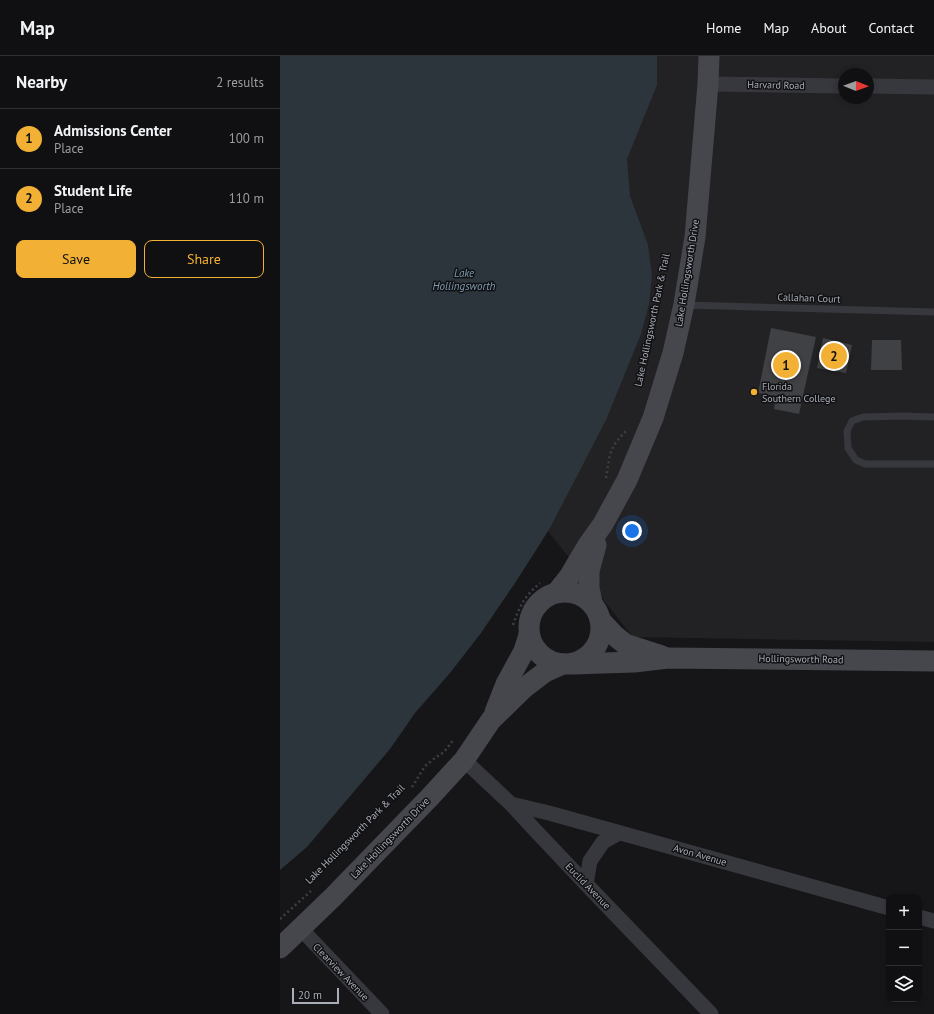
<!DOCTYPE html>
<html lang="en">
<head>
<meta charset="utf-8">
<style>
	body { margin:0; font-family:"PT Sans",sans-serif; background:#1e1e20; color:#f1f3f6 }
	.controls { position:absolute; right:12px; bottom:12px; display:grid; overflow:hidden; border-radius:8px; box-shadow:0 2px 6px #0003 }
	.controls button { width:36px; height:36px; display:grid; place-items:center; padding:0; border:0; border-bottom:1px solid #303032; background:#101012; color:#f1f3f6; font:20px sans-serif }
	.compass { position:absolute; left:558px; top:12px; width:36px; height:36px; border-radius:50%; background:#101012; box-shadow:0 2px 6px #0003; rotate:91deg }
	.scale { position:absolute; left:12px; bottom:10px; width:47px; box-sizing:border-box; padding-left:4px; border:2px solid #a8adb8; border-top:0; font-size:11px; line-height:14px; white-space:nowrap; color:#a8adb8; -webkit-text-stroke:3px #111113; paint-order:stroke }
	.you { position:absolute; left:352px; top:475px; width:14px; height:14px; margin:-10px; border:3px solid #fff; border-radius:50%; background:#1a73e8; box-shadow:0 0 0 6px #1a73e833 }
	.badge { display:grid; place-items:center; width:26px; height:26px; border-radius:50%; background:#f2b134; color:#111; font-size:13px; font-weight:700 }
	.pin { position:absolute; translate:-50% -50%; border:2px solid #fff; box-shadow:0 1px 4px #0006 }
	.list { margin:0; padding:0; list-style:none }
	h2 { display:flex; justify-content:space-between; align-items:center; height:52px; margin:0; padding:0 16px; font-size:17px }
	h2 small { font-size:13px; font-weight:400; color:#9c9d9f }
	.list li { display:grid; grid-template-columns:26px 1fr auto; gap:12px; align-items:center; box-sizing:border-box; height:60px; padding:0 16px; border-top:1px solid #303032 }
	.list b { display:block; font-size:15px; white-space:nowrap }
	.list p { margin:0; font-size:13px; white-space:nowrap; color:#9c9d9f }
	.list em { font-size:13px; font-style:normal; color:#9c9d9f }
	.actions { display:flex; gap:8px; padding:12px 16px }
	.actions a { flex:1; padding:9px 0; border:1px solid #f2b134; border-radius:8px; text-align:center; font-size:14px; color:#f2b134 }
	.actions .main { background:#f2b134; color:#111 }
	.icon { flex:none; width:22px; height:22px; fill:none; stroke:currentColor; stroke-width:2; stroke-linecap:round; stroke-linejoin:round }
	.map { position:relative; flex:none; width:654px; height:958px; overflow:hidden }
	header { display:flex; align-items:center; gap:24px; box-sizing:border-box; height:56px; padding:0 20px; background:#101012; border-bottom:1px solid #303032 }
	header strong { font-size:19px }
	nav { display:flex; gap:22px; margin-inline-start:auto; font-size:14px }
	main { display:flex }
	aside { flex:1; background:#101012 }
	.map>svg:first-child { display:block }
	.built { fill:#222225; fill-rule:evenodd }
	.water { fill:#2c353c }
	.building { fill:#404145 }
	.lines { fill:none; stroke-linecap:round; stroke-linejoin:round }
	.path { stroke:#3d3f44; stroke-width:2.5; stroke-dasharray:2 3; stroke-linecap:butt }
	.lane { stroke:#37383d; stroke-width:7 }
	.street { stroke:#37383d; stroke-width:15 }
	.secondary { stroke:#45474d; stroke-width:21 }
	.poi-dot { fill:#f2b134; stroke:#111113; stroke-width:1.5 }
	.labels { text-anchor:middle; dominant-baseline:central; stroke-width:3; stroke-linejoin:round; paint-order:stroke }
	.street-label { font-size:10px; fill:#a8adb8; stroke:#111113 }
	.poi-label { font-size:10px; fill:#a8adb8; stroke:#111113; text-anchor:start }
	.water-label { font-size:11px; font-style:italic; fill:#7f9bb3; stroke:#111113 }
</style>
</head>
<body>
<header>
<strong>Map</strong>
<nav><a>Home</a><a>Map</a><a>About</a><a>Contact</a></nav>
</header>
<main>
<aside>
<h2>Nearby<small>2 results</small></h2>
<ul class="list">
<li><span class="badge">1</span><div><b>Admissions Center</b><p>Place</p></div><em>100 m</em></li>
<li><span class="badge">2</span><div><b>Student Life</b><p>Place</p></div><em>110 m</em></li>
</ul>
<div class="actions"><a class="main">Save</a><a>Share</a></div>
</aside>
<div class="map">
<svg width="654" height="958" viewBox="0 0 654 958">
	<rect width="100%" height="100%" fill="#161618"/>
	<path class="built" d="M339 0H654V586L353 581 263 469ZM564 18H588V42H564Z"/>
	<polygon class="water" points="0,0 377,0 377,29 347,103 350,140 368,189 372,219 369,248 361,278 326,364 270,472 237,524 201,577 170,617 135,657 110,693 27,791 0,814"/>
	<g class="building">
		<polygon points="491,272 536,281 519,358 494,353 496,340 478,337"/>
		<polygon points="543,282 572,289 566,317 537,312"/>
		<polygon points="592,284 621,284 622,314 591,314"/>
	</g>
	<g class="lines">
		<g class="path">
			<path d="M326 422C327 416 328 410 329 403 331 391 339 382 347 374"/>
			<path d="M233 569C240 549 244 541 260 527"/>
			<polyline points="132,731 145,710 155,702 164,696 174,683"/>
			<polyline points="0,863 31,835"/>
		</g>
		<g class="lane">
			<polyline points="406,249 654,256"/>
			<polyline points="654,361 623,360 583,361 572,365 567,375 568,392 576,404 585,408 654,408"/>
		</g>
		<g class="street">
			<polyline points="428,28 564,30"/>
			<polyline points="588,30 654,31"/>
			<polyline points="184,704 231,748 255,774 306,828 431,958"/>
			<polyline points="231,748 269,757 609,852"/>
			<polyline points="306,828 310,805 323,786 339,777"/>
			<polyline points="639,861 654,865"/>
			<polyline points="21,873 102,958"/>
		</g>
		<g class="secondary">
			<circle cx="285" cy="572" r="36"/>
			<polyline points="277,536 289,521 308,489 323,468 347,424 373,362 393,297 404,248 415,181 428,28 429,0"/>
			<polyline points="312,547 309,532 309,515 316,489"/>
			<polyline points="320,564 334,579 345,588 382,600"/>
			<polyline points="293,608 354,606 388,602 654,605"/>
			<polyline points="215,656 226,628 244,595 249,579"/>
			<polyline points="0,892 53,841 150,741 184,704 211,664 244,632 265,616 283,608"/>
		</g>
	</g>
	<circle class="poi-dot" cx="474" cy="336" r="4"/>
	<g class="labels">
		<g class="street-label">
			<text transform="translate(496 29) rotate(1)">Harvard Road</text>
			<text transform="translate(407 217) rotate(-81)">Lake Hollingsworth Drive</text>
			<text transform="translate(529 242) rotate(2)">Callahan Court</text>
			<text transform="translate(372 264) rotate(-78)">Lake Hollingsworth Park &amp; Trail</text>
			<text transform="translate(521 603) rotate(1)">Hollingsworth Road</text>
			<text transform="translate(75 778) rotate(-45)">Lake Hollingsworth Park &amp; Trail</text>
			<text transform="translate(110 782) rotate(-46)">Lake Hollingsworth Drive</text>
			<text transform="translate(420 799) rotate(16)">Avon Avenue</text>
			<text transform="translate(308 830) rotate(46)">Euclid Avenue</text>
			<text transform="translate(61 916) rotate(46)">Clearview Avenue</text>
		</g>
		<g class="poi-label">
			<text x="482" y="330">Florida<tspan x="482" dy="12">Southern College</tspan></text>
		</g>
		<g class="water-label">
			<text x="184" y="217">Lake<tspan x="184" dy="13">Hollingsworth</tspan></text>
		</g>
	</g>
</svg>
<div class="controls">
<button>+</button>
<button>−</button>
<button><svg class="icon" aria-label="layers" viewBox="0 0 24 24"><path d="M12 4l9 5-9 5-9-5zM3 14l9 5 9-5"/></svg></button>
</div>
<svg class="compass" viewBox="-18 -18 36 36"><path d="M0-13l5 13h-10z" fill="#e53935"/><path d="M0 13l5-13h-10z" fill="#9c9d9f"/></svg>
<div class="scale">20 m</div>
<div class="you"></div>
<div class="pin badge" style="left:506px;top:309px">1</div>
<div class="pin badge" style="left:554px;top:300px">2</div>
</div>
</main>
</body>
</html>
